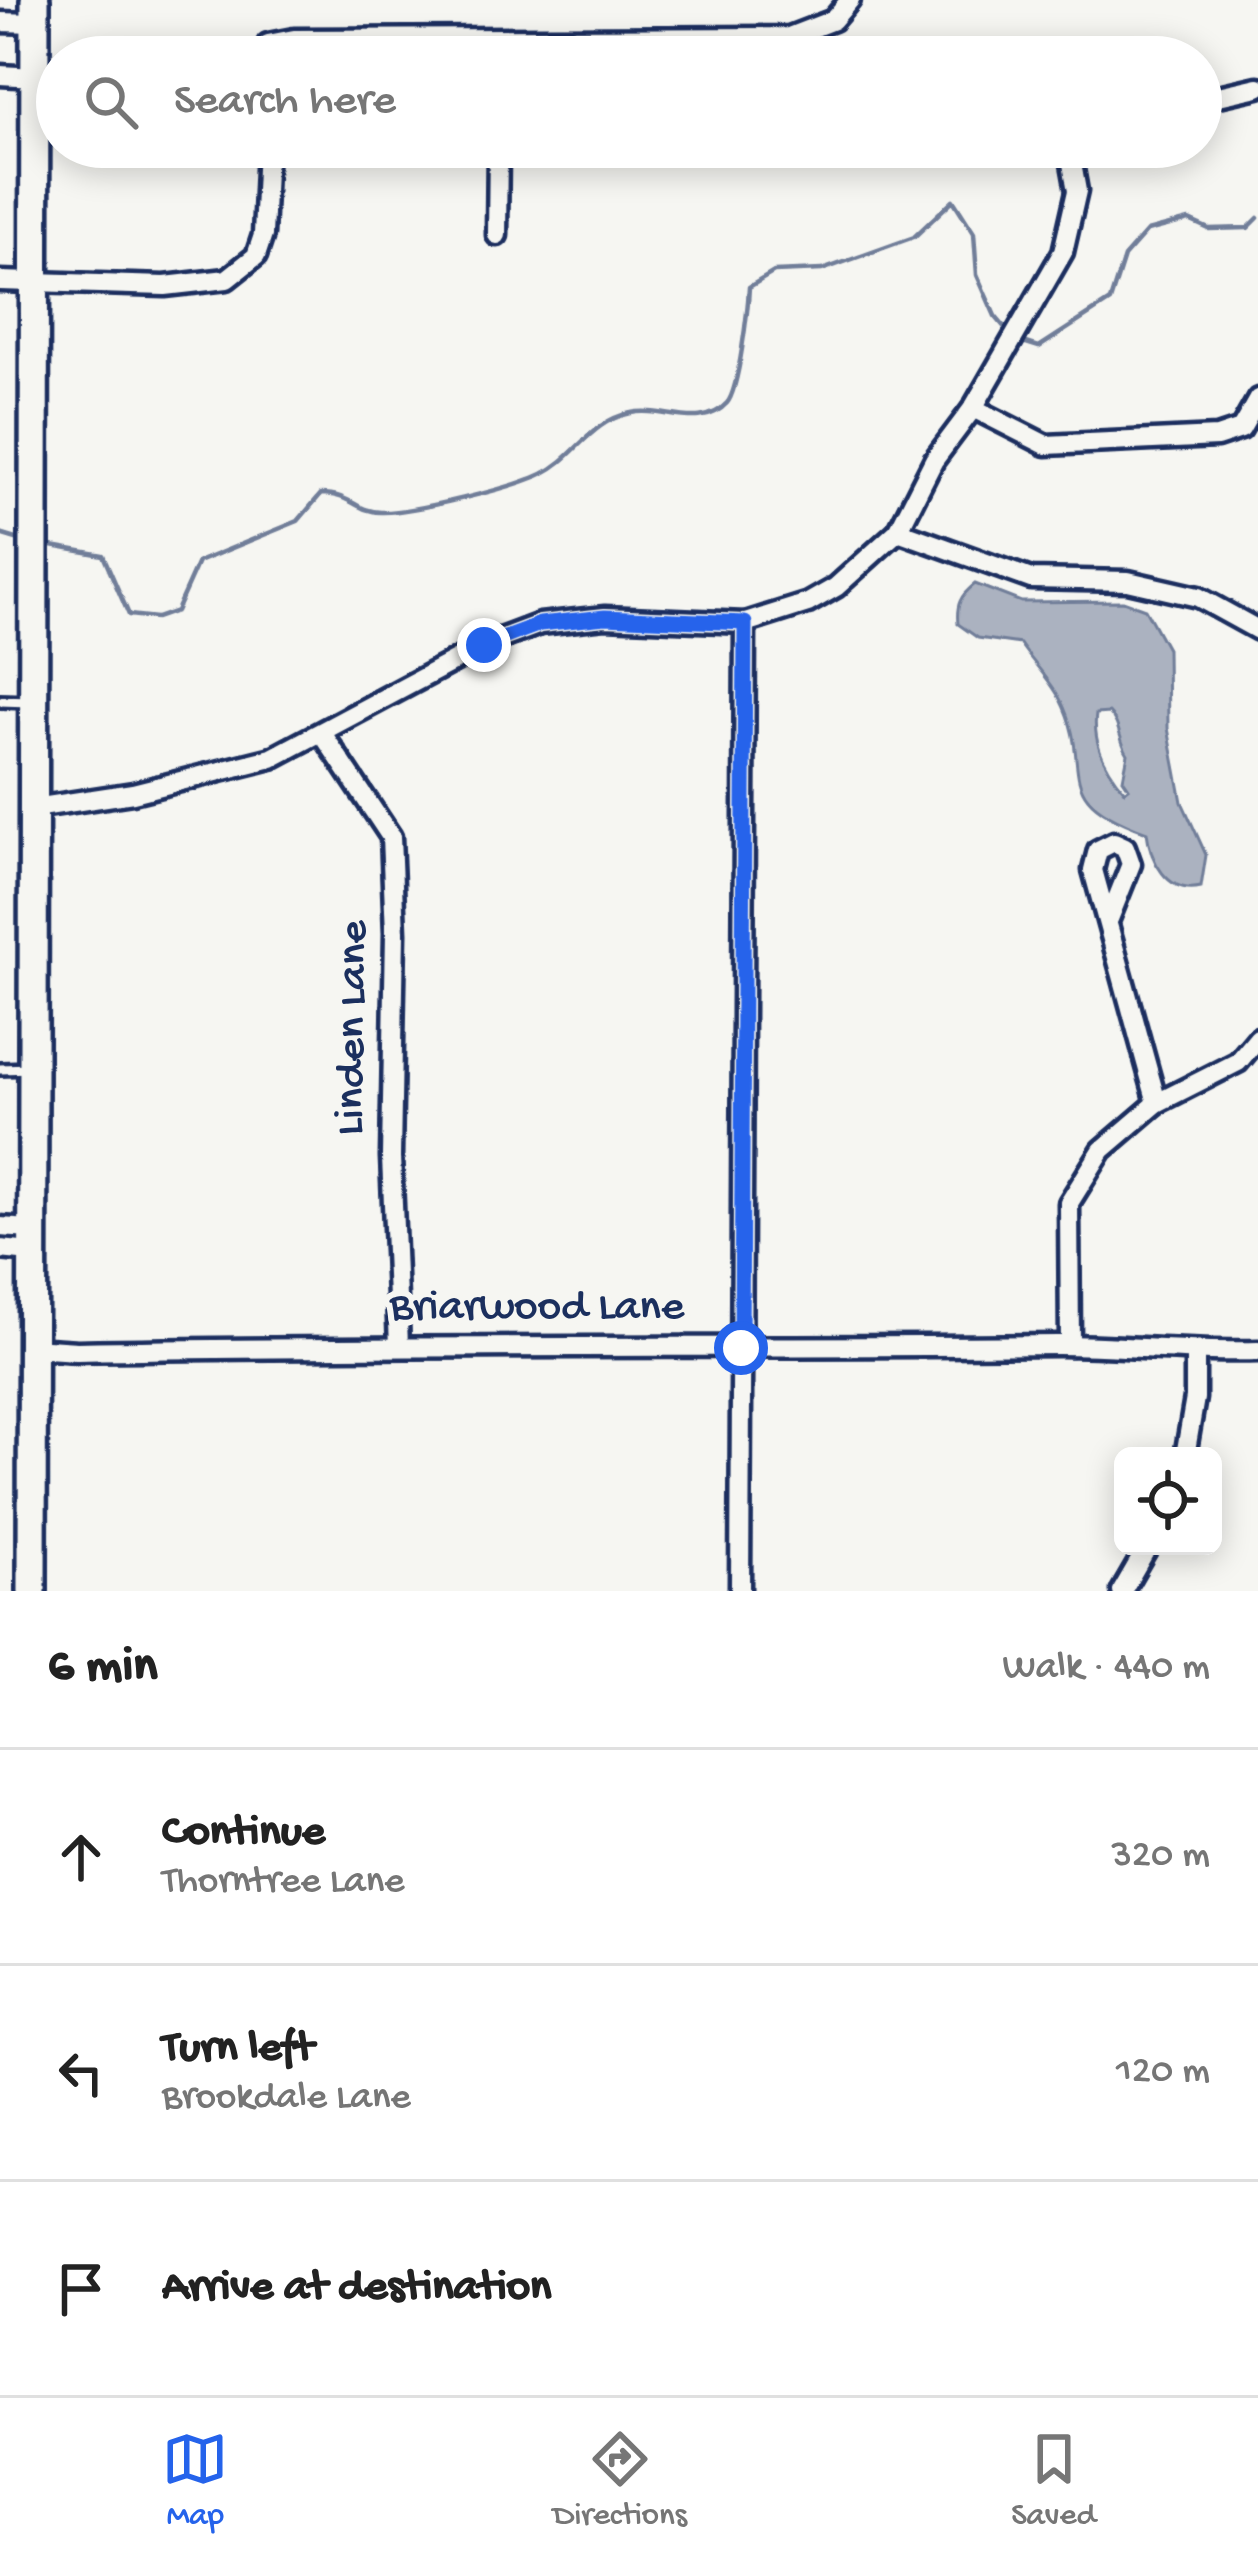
<!DOCTYPE html>
<html lang="en">
<head>
<meta charset="utf-8">
<style>
	body { margin:0; font-family:"Gochi Hand",sans-serif; background:#f6f6f6; color:#222 }
	.controls { position:absolute; right:36px; bottom:36px; display:grid; overflow:hidden; border-radius:18px; box-shadow:0 6px 30px #0003 }
	.controls button { width:108px; height:108px; display:grid; place-items:center; padding:0; border:0; border-bottom:3px solid #e0e0e0; background:#fff; color:#222; font:60px sans-serif }
	.stop { position:absolute; width:36px; height:36px; margin:-27px; border:9px solid #2563eb; border-radius:50%; background:#fff }
	.stop.end { background:#2563eb; border-color:#fff; box-shadow:0 3px 12px #0008 }
	.list { margin:0; padding:0; list-style:none }
	h2 { display:flex; justify-content:space-between; align-items:center; height:156px; margin:0; padding:0 48px; font-size:51px }
	h2 small { font-size:39px; font-weight:400; color:#767676 }
	.list li { display:grid; grid-template-columns:78px 1fr auto; gap:36px; align-items:center; box-sizing:border-box; height:216px; padding:0 48px; border-top:3px solid #e0e0e0 }
	.list b { display:block; font-size:45px; white-space:nowrap }
	.list p { margin:0; font-size:39px; white-space:nowrap; color:#767676 }
	.list em { font-size:39px; font-style:normal; color:#767676 }
	.icon { flex:none; width:66px; height:66px; fill:none; stroke:currentColor; stroke-width:2; stroke-linecap:round; stroke-linejoin:round }
	.map { position:relative; flex:none; width:1258px; height:1591px; overflow:hidden }
	.search { position:absolute; background:#fff; box-shadow:0 6px 30px #0003; left:36px; right:36px; top:36px; height:132px; display:flex; align-items:center; gap:30px; box-sizing:border-box; padding:0 42px; border-radius:66px; color:#767676; font-size:45px }
	.sheet { height:804px; background:#fff }
	nav { display:flex; justify-content:space-around; align-items:center; box-sizing:border-box; height:168px; border-top:3px solid #e0e0e0; background:#fff; font-size:33px; color:#767676 }
	nav a { display:grid; justify-items:center; gap:6px }
	nav .on { color:#2563eb }
	.map>svg:first-child { display:block }
	.water { fill:#abb2c0; stroke:#717e99; stroke-width:3; fill-rule:evenodd }
	.lines { fill:none; stroke-linecap:round; stroke-linejoin:round }
	.stream { stroke:#717e99; stroke-width:4.5 }
	.service-casing { stroke:#1b2f5e; stroke-width:18 }
	.minor-casing { stroke:#1b2f5e; stroke-width:27 }
	.secondary-casing { stroke:#1b2f5e; stroke-width:36 }
	.service { stroke:#f6f6f2; stroke-width:9 }
	.minor { stroke:#f6f6f2; stroke-width:18 }
	.secondary { stroke:#f6f6f2; stroke-width:27 }
	.route { stroke:#2563eb; stroke-width:15 }
	.labels { text-anchor:middle; dominant-baseline:central; stroke-width:12; stroke-linejoin:round; paint-order:stroke }
	.street-label { font-size:45px; fill:#1b2f5e; stroke:#f6f6f2 }
</style>
</head>
<body>
<div class="map">
<svg width="1258" height="1591" viewBox="0 0 1258 1591">
	<rect width="100%" height="100%" fill="#f6f6f2"/>
	<filter id="ink" filterUnits="userSpaceOnUse"><feTurbulence type="fractalNoise" baseFrequency=".00833" numOctaves="2"/><feDisplacementMap in="SourceGraphic" scale="24" xChannelSelector="R" yChannelSelector="G"/><feConvolveMatrix kernelMatrix="1 2 1 2 8 2 1 2 1" color-interpolation-filters="sRGB"/></filter>
	<g filter="url(#ink)">
		<path class="water" d="M975 584 1021 602 1123 601 1145 609 1167 649 1168 728 1182 802 1206 855 1201 887C1167 895 1150 860 1147 832 1045 796 1096 770 1060 699 1050 679 1032 662 1020 644L978 638 958 624C956 604 960 596 975 584ZM1109 713C1120 723 1119 741 1128 754L1123 779 1129 788 1125 791C1106 769 1092 744 1096 714Z"/>
		<g class="lines">
			<g class="stream">
				<polyline points="1020,341 1039,347 1110,301 1124,257 1147,231 1189,220 1209,229 1248,228 1258,218"/>
				<polyline points="0,534 23,541"/>
				<path d="M46 545 103 555 129 615 156 618 176 611 198 562 298 521 321 494C351 494 357 512 381 512 411 513 513 488 542 474 576 458 589 421 631 413 663 406 701 432 727 403 739 390 748 308 749 287L774 272 822 270 914 237 953 200 974 233 977 275 995 316 1011 335"/>
			</g>
			<g class="service-casing">
				<g id="service">
					<polyline points="749,37 753,57"/>
					<polyline points="723,147 738,157 757,155 763,147"/>
					<polyline points="0,701 30,702"/>
					<polyline points="0,1069 31,1068"/>
				</g>
			</g>
			<g class="minor-casing">
				<g id="minor">
					<polyline points="0,22 35,23"/>
					<polyline points="269,57 268,44 294,39 789,37 833,20 850,0"/>
					<polyline points="0,75 35,77"/>
					<polyline points="1201,100 1258,87"/>
					<polyline points="497,235 498,147"/>
					<polyline points="0,281 165,286 227,279 256,256 263,235 267,147"/>
					<polyline points="973,408 1046,445 1217,437 1241,429 1258,399"/>
					<polyline points="898,531 1031,579 1128,581 1198,597 1258,630"/>
					<polyline points="322,733 391,837 395,933 391,1157 399,1345"/>
					<polyline points="34,808 133,793 272,758 484,645 540,624 605,617 745,623 808,603 836,587 898,531 934,460 973,408 1063,252 1077,191 1069,147"/>
					<polyline points="1109,919 1131,864 1125,847 1114,842 1098,850 1093,870 1157,1103"/>
					<polyline points="0,1227 31,1229"/>
					<polyline points="0,1249 31,1252"/>
					<polyline points="1070,1345 1069,1203 1102,1150 1157,1103 1238,1062 1258,1038"/>
					<path d="M32 1348 77 1351C404 1345 731 1348 1058 1345 1125 1345 1191 1353 1258 1351"/>
					<polyline points="1185,1456 1195,1398 1195,1353"/>
					<polyline points="740,1591 745,623"/>
					<polyline points="1122,1591 1148,1546"/>
				</g>
			</g>
			<g class="secondary-casing">
				<polyline id="secondary" points="32,1591 35,0"/>
			</g>
			<use href="#service" class="service"/>
			<use href="#minor" class="minor"/>
			<use href="#secondary" class="secondary"/>
		</g>
	</g>
	<g class="lines" filter="url(#ink)">
		<polyline class="route" points="484,645 540,624 605,617 745,623 741,1348"/>
	</g>
	<g class="labels">
		<g class="street-label">
			<text transform="translate(354 1028) rotate(-89)">Linden Lane</text>
			<text x="537" y="1308">Briarwood Lane</text>
		</g>
	</g>
</svg>
<div class="controls">
<button><svg class="icon" aria-label="locate" viewBox="0 0 24 24"><circle cx="12" cy="12" r="6"/><path d="M12 2v4M12 18v4M2 12h4M18 12h4"/></svg></button>
</div>
<div class="stop" style="left:741px;top:1348px"></div>
<div class="stop end" style="left:484px;top:645px"></div>
<div class="search"><svg class="icon" aria-label="search" viewBox="0 0 24 24"><circle cx="10" cy="10" r="6"/><path d="M15 15l6 6"/></svg>Search here</div>
</div>
<section class="sheet">
<h2>6 min<small>Walk · 440 m</small></h2>
<ul class="list">
<li><svg class="icon" aria-label="ahead" viewBox="0 0 24 24"><path d="M12 20V5M6 11l6-6 6 6"/></svg><div><b>Continue</b><p>Thorntree Lane</p></div><em>320 m</em></li>
<li><svg class="icon" aria-label="left" viewBox="0 0 24 24"><path d="M17 20v-9H6M10 6l-5 5 5 5"/></svg><div><b>Turn left</b><p>Brookdale Lane</p></div><em>120 m</em></li>
<li><svg class="icon" aria-label="arrive" viewBox="0 0 24 24"><path d="M6 21V4h12l-3 4 3 4H6"/></svg><div><b>Arrive at destination</b></div></li>
</ul>
</section>
<nav>
<a class="on"><svg class="icon" aria-label="map" viewBox="0 0 24 24"><path d="M3 6l6-2 6 2 6-2v14l-6 2-6-2-6 2zM9 4v14M15 6v14"/></svg>Map</a>
<a><svg class="icon" aria-label="directions" viewBox="0 0 24 24"><path d="M12 3l9 9-9 9-9-9zM9 14v-3h6M13 9l2 2-2 2"/></svg>Directions</a>
<a><svg class="icon" aria-label="saved" viewBox="0 0 24 24"><path d="M7 4h10v16l-5-4-5 4z"/></svg>Saved</a>
</nav>
</body>
</html>
